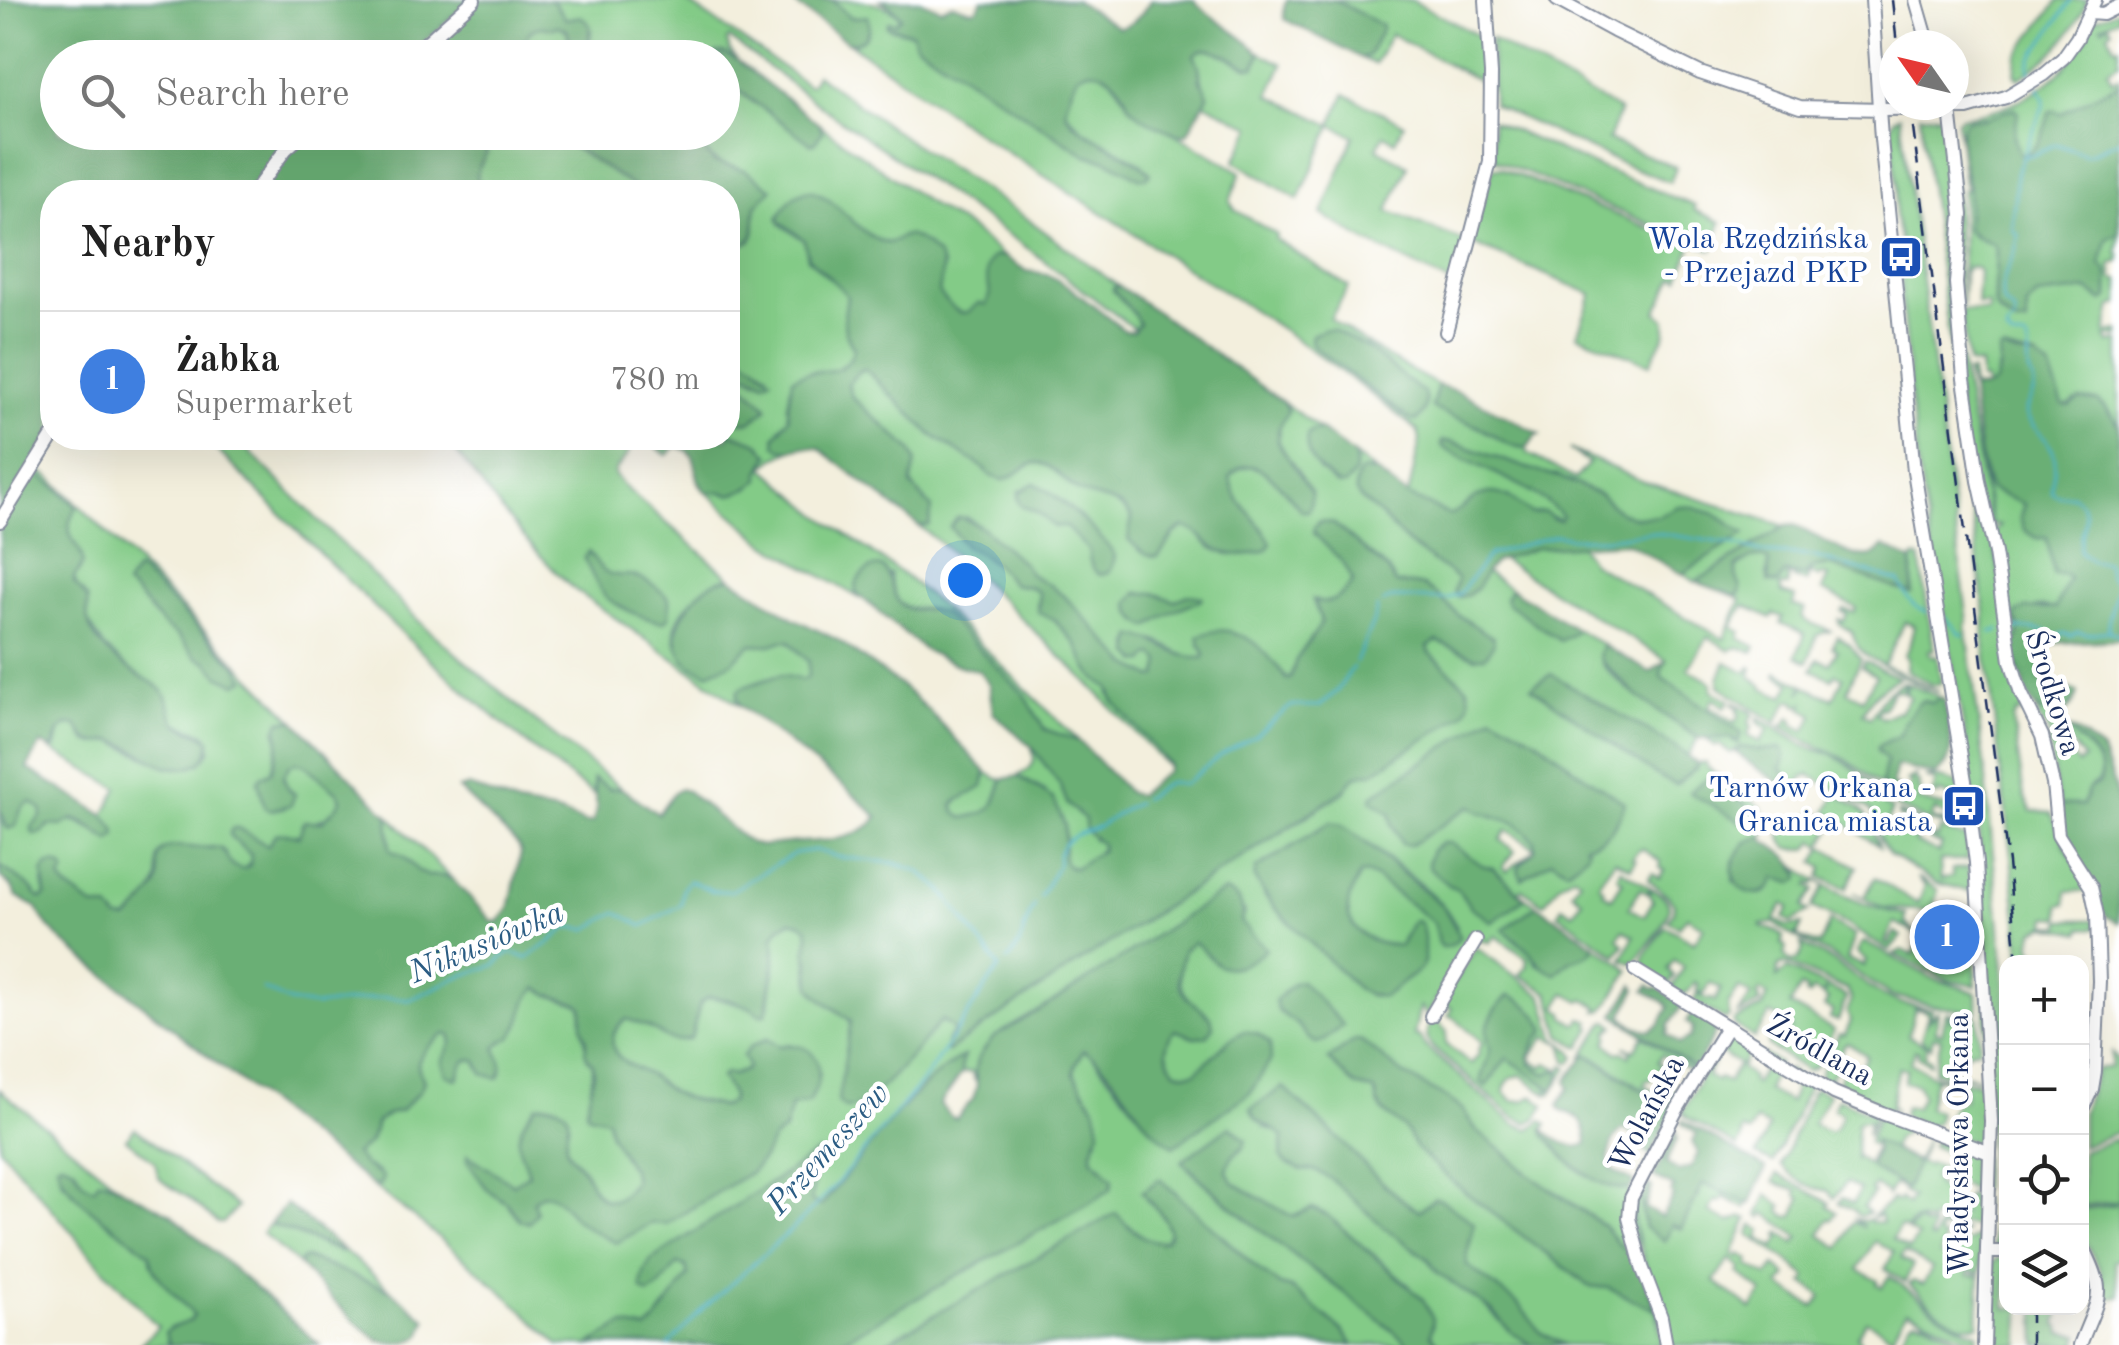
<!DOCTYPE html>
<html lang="en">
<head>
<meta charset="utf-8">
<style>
	body { margin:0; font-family:"Old Standard TT",serif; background:#f6f6f6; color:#222 }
	.controls { position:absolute; right:30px; bottom:30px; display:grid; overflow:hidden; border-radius:20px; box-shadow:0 10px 40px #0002 }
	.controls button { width:90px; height:90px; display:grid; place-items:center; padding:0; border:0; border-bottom:2px solid #e0e0e0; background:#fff; color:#222; font:50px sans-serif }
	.compass { position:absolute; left:1879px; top:30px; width:90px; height:90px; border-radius:50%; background:#fff; box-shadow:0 10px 40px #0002; rotate:304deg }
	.you { position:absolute; left:965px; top:580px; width:35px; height:35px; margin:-25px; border:8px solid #fff; border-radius:50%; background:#1a73e8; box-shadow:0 0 0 15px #1a73e833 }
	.badge { display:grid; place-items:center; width:65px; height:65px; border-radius:50%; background:#111827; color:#fff; font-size:32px; font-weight:700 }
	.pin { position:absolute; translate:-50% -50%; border:5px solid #fff; box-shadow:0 2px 10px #0006 }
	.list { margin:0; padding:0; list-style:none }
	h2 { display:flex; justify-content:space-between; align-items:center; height:130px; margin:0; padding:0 40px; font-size:42px }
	h2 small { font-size:32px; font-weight:400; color:#767676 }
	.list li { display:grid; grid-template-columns:65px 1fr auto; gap:30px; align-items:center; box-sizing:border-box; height:140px; padding:0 40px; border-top:2px solid #e0e0e0 }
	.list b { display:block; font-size:38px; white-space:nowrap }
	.list p { margin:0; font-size:32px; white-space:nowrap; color:#767676 }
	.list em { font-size:32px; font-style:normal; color:#767676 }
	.icon { flex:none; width:55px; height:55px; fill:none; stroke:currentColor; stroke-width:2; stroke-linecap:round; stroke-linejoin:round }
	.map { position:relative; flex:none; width:2119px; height:1345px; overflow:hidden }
	.search { position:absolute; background:#fff; box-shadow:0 10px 40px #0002; left:40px; top:40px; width:700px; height:110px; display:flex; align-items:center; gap:25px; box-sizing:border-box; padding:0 35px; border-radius:55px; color:#767676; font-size:38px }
	.panel { position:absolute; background:#fff; box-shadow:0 10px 40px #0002; left:40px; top:180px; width:700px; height:270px; border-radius:40px }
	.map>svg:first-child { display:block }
	.green { fill:#83cb87; stroke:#4f7d72; stroke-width:2.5; fill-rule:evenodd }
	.forest { fill:#6aaf74; stroke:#426f69; stroke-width:2.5 }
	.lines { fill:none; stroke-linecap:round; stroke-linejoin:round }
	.stream { stroke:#4ab0c9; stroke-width:2.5 }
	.minor-casing { stroke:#878f9e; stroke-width:16 }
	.minor { stroke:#fff; stroke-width:12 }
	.rail { stroke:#1b2f5e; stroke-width:2.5; stroke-dasharray:15 8; stroke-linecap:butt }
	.labels { text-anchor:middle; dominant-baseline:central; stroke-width:9; stroke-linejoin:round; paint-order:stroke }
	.transit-label { font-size:30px; fill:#164399; stroke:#fff; text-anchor:end }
	.street-label { font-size:30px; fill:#1b2f5e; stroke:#fff }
	.water-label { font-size:32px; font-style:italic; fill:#2b5c83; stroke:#fff }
</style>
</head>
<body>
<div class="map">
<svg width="2119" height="1345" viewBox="0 0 2119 1345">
	<rect width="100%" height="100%" fill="#fff"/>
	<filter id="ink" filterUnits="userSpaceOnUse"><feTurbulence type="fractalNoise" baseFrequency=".01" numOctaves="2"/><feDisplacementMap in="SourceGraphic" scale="20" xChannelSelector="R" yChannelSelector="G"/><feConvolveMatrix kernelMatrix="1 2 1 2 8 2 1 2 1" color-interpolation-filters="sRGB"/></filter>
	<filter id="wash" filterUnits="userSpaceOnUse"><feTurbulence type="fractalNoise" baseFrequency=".0048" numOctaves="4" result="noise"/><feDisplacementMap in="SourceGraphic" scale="40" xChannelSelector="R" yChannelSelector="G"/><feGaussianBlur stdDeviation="2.25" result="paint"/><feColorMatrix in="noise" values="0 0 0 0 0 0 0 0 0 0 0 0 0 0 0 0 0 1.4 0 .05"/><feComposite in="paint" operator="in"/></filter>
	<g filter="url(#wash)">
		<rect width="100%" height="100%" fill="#f3efdd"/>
		<g class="green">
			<path d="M552 0H684L808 85 811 84 816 74 908 140 1025 217 1118 286 1114 287 1113 290 1134 314 1139 324 1136 330 1026 247 830 113 729 38 727 41 730 51 737 60 723 53 715 54 713 58 533 57C526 49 521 32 536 27 545 25 554 28 563 26L567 30 569 42 589 45 591 30 575 17 566 19Z"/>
			<path d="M832 0C860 0 882 0 901 17L890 28 913 34 916 44 1086 155 1106 160 1138 177 1142 164 1082 129 1066 112 1065 107 1078 74C1108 61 1119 89 1132 109L1241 172 1230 201 1235 210 1277 235 1275 239 1349 287 1330 319 1385 356 1438 385 1432 407C1444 416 1459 418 1472 424 1492 432 1505 447 1527 448V453L1575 479 1589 463 1569 449 1642 481 1785 526 1696 582 1682 574 1744 534 1715 514 1671 511 1659 516 1637 517 1621 513 1600 495 1560 477 1527 468 1452 442 1443 441 1444 448C1482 471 1531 483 1562 516L1561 520 1539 512 1532 514 1508 496 1470 502 1460 511 1450 515 1406 495 1409 492 1420 440 1418 431C1364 388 1309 346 1251 309 1213 284 1172 261 1135 234L988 140 846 41 854 45 867 17 852 18Z"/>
			<polygon points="1336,0 1411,0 1487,40 1489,86 1391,34 1375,64 1361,58 1364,58 1382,27"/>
			<path d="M2059 0H2088C2070 39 2054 55 2019 79L2015 74 2017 55Z"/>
			<path d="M2119 10V18L2101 26 2103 28 2109 24 2112 30 2108 33 2115 47 2119 46V63L2107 70 2112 80 2119 77V83L2060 114 2049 113C2046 129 2040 146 2025 155L2018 153 2009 109 1991 117 1973 119 1960 133 1964 172 1969 186 1967 227 1972 235 1994 245 1996 249 1994 302 2000 314 2016 325 2027 324V306L2037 296 2088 290 2103 301 2108 298V273L2101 264 2107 239 2119 233 2117 253 2119 254V262L2111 264 2113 279 2119 280V305L2112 307 2106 333 2119 331V336L2106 337 2109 343 2119 341V425L2104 405 2075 401 2069 406 2063 405 2039 362C2031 355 2014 354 2003 350L1995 383 1989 387 1971 389 1967 373 1972 372V388L1986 387V380H1981L1980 365 1968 364 1961 310 1988 312V305L1977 304 1979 271 1976 268 1967 267 1964 273 1962 306 1963 189 1968 187 1964 184 1957 121 1961 117C2016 110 2070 79 2091 26L2088 24 2091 20Z"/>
			<polygon points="1491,39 1620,111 1608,140 1676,167 1670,182 1621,163 1493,105"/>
			<path d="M1203 48 1211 49 1248 67H1254L1260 54 1257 51 1283 64 1269 95 1331 125 1345 94 1404 124 1395 141 1384 135 1377 148 1408 166 1388 211 1466 242 1456 286 1367 242 1322 214 1354 136 1332 125 1299 200 1235 161 1252 127 1204 103 1208 95C1200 80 1201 70 1194 55L1196 51Z"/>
			<path d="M723 79 754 103 822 132 820 125 934 207 969 228 1003 256 993 257 991 291 986 305 979 303 968 312 960 313 950 306 939 293 943 266 904 236C899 239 894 243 889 243 871 244 834 206 821 194L794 196 779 216 780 224 804 240C809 271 830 273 847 296 844 320 840 327 854 348 849 371 830 372 809 372L788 406 789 418 780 428 781 449 792 450 775 458 763 467 819 515 909 579 943 608 1079 741 1044 729 944 614C917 600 892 623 890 574L856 593 861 599 766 544 706 492H721L725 494 760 472 769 455 759 443 728 432V421L767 408 737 379 738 373 741 371 757 380 768 373 728 348V246C763 245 752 232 756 206L762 199 736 167C707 164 708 150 690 133L722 132Z"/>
			<path d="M1920 115H1940L1944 120 1945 126H1948L1957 204 1958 347 2025 713 2018 712 2013 720 2024 796 2032 811 2051 813 2089 891H2067L2066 904 2060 905V918L2048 917 2047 925 2062 926V920H2094L2096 929 2082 928 2081 933 2046 926 2034 931C2031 938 2030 945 2035 952L2049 953 2035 962H2021L2011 855 1984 636 1985 614Z"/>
			<polygon points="1900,116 1968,622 1966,624 1986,779 2006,991 2006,1251 1993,1246 1979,817 1974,808 1963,743 1966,741 1917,462 1901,297 1902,269 1904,268 1903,259 1906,258 1905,254 1903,254 1895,215 1897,187 1891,125 1895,118"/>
			<polygon points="1492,121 1579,159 1695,206 1694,210 1721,222 1713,250 1497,161 1494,159"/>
			<path d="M474 133H551L642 192H486C471 182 477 166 487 153L483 137Z"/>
			<polygon points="1493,168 1500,168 1692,245 1679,279 1674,277 1656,312 1666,320 1666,333 1650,364 1577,335 1592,294 1470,243"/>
			<path d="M865 369 932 435 981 466 991 476 1003 480C1015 477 1026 462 1038 463 1053 464 1065 483 1077 490 1096 502 1119 497 1132 518L1130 529 1158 556 1175 533 1184 527C1198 530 1201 539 1211 547 1227 557 1244 554 1262 552L1243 507 1231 491 1230 477C1254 445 1284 492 1301 510L1311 492 1277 441 1279 428 1288 412 1283 402 1321 430 1312 431 1319 470 1337 485C1353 484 1357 469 1355 456L1378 473 1370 470 1356 482V492L1361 499 1379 514 1409 544 1458 579 1454 591 1458 597 1468 595 1486 572 1512 589 1508 592 1571 635 1576 629 1603 645C1600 651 1598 654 1601 661 1610 682 1677 723 1698 738L1688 756 1646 729 1612 711 1532 687 1661 778 1696 769 1697 764 1706 763 1707 767 1762 808 1768 825 1767 832 1763 836 1747 842 1733 861V881C1750 893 1767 904 1775 878L1793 883 1800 872 1794 864C1823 888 1868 910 1906 914L1905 923 1918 935 1894 922 1885 943 1889 944 1895 932 1902 936 1889 951 1841 921 1812 907 1825 886 1817 880 1813 885 1810 883 1808 886 1814 890 1803 907 1809 911 1792 922 1784 918 1789 907 1783 904 1775 920 1788 926 1802 924 1798 934 1796 933 1795 936 1820 945 1830 921 1855 936 1847 959 1864 966 1866 961 1857 953 1861 944 1864 942 1933 978 1977 993 1978 1012 1933 1006 1890 995 1830 955 1791 935 1774 923 1761 925V927L1777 931 1783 936 1782 944 1786 947 1784 955 1791 962 1798 960 1803 950 1801 944 1831 960 1882 995 1901 1003 1932 1010 1930 1019 1938 1011 1936 1032 1942 1033 1946 1013H1950L1949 1020 1952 1021 1953 1014 1978 1017 1980 1049 1968 1051 1957 1067 1950 1071 1980 1078 1934 1071 1941 1038 1933 1037 1931 1047 1921 1039 1928 1014 1924 1010 1915 1009 1908 1036 1927 1046 1925 1056 1931 1060 1930 1064 1918 1056 1919 1051 1915 1050 1911 1063 1932 1075 1982 1083 1984 1146 1948 1133C1946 1121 1950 1110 1958 1101H1964L1965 1083 1935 1078 1928 1108 1939 1112 1936 1124 1932 1123 1929 1126 1905 1117 1903 1114 1905 1107 1915 1108 1922 1096 1918 1085 1904 1082 1907 1069 1899 1067 1891 1104 1895 1110 1890 1108 1887 1111 1836 1088 1842 1072 1845 1069 1857 1075 1867 1056 1848 1043 1844 1045C1838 1055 1839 1070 1830 1077L1831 1080 1828 1083 1820 1078 1821 1071 1839 1034 1845 1035 1851 1021 1847 1013 1851 998 1847 990 1790 965 1783 964 1778 967 1777 977 1787 969 1791 970 1841 993 1846 997 1838 1021 1830 1018 1833 1011 1824 1007 1828 1000 1823 997 1826 989 1822 995 1813 990 1809 996 1805 994 1807 990 1801 987 1790 1005 1834 1030 1816 1067 1807 1071 1768 1046 1769 1040H1777L1779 1037 1785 1039 1792 1028 1790 1023 1770 1014 1754 1038 1734 1025V1021L1763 1007 1768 995 1760 991 1757 996 1760 998 1759 1001 1761 1003 1739 1014 1751 995 1739 988 1728 1005 1729 1017 1725 1020 1694 1001 1697 993 1709 1000 1710 998 1715 1001 1721 989 1710 983 1704 994 1696 990 1699 985 1695 982 1688 992 1683 994 1672 988 1684 967 1674 960 1668 969 1674 976 1668 985 1644 969 1643 961 1645 956 1665 926 1694 942 1704 927 1687 917 1679 927 1668 921 1673 912 1674 904 1667 895 1648 880 1652 873 1659 878 1664 870 1660 867 1661 861 1643 849 1639 850 1633 858 1636 860 1631 868 1615 860 1601 879 1599 885 1604 889 1603 892 1612 898 1623 881 1617 877 1620 869 1650 888 1647 893 1640 889 1629 908 1644 916 1653 901 1648 893 1652 889C1660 894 1669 898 1669 908 1668 921 1645 949 1637 960L1632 963 1622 959 1634 936 1623 930 1618 938 1624 945 1616 955 1558 914 1562 906 1573 913 1582 900 1572 891 1580 880 1574 875 1559 884 1544 904 1522 889 1519 892 1493 868 1482 866 1450 843 1436 846 1449 885 1457 889 1465 900 1492 922 1525 898 1537 905 1504 930 1530 953 1537 964 1556 974 1570 961 1594 949V945L1621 963 1629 971 1607 1006 1602 1011H1597L1599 1008 1584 999 1581 1001 1565 993 1557 1007 1564 1012 1565 1017 1575 1024 1579 1023 1582 1018 1591 1021 1589 1026 1592 1028 1581 1047H1578L1561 1035 1549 993 1520 975 1528 965 1526 963 1528 959 1496 936 1489 943 1485 940 1482 942 1470 933 1468 935 1470 941 1427 1016 1420 1006 1414 1036H1419L1426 1047 1515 1124 1530 1129 1542 1120 1547 1124 1543 1130 1545 1136C1555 1143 1558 1151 1566 1159 1581 1173 1610 1192 1630 1189L1638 1261 1617 1243 1604 1226 1558 1193 1539 1183 1503 1151 1488 1141 1478 1132 1462 1109 1450 1100 1401 1073 1362 1041 1355 1040 1328 1060 1362 1088 1374 1090 1382 1110 1405 1129 1416 1148 1461 1189 1589 1286 1608 1288 1656 1310 1663 1345H1565L1542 1333 1467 1265V1254L1473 1232 1435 1199 1419 1211C1392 1195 1374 1175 1353 1153 1330 1130 1306 1108 1282 1087L1264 1127 1280 1132 1284 1137 1283 1146 1302 1170H1314L1331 1179 1385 1228 1428 1259 1438 1273 1480 1301 1512 1333 1532 1345H1443L1437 1342 1431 1335 1433 1319 1408 1284 1327 1215 1312 1208 1293 1217 1233 1183 1227 1172C1229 1159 1233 1155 1244 1147L1230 1126 1182 1162C1251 1231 1336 1282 1410 1345H1353L1343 1331 1291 1288 1280 1285 1260 1271 1160 1179 1146 1199C1158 1211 1180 1228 1162 1243L1145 1238 1123 1221 1079 1234 881 1345H833L1091 1202 1103 1167 1092 1158V1150L1098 1138 1074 1074 1075 1066 1083 1050 1092 1056 1151 1129 1229 1040 1196 1072 1187 1073 1176 1071C1165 1058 1162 1044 1175 1030L1195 1037 1207 1036 1213 1027C1192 992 1170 999 1184 950L1193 942 1201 946 1219 965 1241 922 1244 911 1058 999 993 1038 975 1069V1081L971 1072 962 1073 961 1064 963 1057 950 1064 923 1086 820 1207 810 1200 818 1153 678 1264 686 1267 688 1276 654 1324 647 1330 623 1325 589 1345H559C500 1287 438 1235 373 1186H377L378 1172 365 1166 355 1154 369 1143 377 1122 389 1113 400 1111 420 1091 424 1081C422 1076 418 1071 418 1065 418 1053 436 1040 445 1034L450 1035C453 1044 449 1050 444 1057L459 1076C459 1066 464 1060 474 1059L477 1061 479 1067 498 1055 496 1050 497 1046 510 1037 532 991 538 988 550 995 579 1004 582 1007C580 1024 587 1040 587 1057L593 1064 591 1091 586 1107 607 1119 610 1134 632 1170 634 1181C622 1200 606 1211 591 1185 588 1178 589 1177 584 1170 577 1161 568 1155 565 1143 563 1133 565 1121 565 1110L555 1105 544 1104 521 1152 525 1159 529 1175 513 1185 468 1155 467 1161 488 1190 507 1203 520 1220C525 1213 532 1197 540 1194 556 1188 569 1214 579 1222 589 1229 604 1237 615 1242L652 1223 666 1224 752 1171 763 1158 773 1138 785 1130 791 1106 813 1095 820 1074 810 1051 790 1044 780 1046 767 1039 751 1046 743 1056 748 1066 746 1070 733 1075 725 1073 723 1080 732 1096 731 1102 721 1107C707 1102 684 1100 675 1095 666 1089 658 1081 649 1075 635 1066 609 1059 613 1038 615 1029 619 1024 627 1019 635 1022 644 1025 651 1029 666 1036 674 1044 691 1038L700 1003 708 997C729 999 749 1010 769 1007 769 991 774 976 775 961 775 953 772 944 774 937 777 922 804 914 809 932 810 935 807 943 807 947 807 951 809 981 811 985 814 997 841 1013 851 1021L845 1061 870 1098 942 1020 954 1030 946 1044 948 1051 1067 970 1344 792 1354 777 1367 772 1468 688 1430 653 1428 647 1432 642 1492 637 1458 615 1436 594 1423 586 1413 584H1396L1388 569 1334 524 1321 521 1317 523 1314 533 1344 564 1353 581C1344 595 1330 608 1313 600L1321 621 1319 628 1296 660 1290 679H1286L1279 668 1218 631 1201 635 1199 643 1205 655 1203 658C1176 660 1169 641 1148 639 1146 639 1134 641 1131 642 1131 655 1133 658 1145 662L1149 656 1154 655 1161 661 1158 676 1154 678 1128 664 1067 599 1050 585 1030 574 983 528 966 517 950 527 966 547 980 553 997 566 1013 584 1030 587 1039 593 1037 607 1042 614 1053 619 1076 644 1087 668 1097 680 1109 687 1110 695 1115 703C1131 721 1162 746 1169 768L1084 679 963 562 919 526H924L926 500C898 478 922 476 911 450L852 397 848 384 859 371ZM1538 740 1576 770 1612 830 1602 839 1552 860 1520 865 1536 849 1507 871 1503 867 1515 851 1500 840 1507 830 1535 848V841L1516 823 1493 816 1471 806 1392 824 1390 813 1372 800ZM1331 822C1350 827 1430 890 1444 907 1449 913 1453 921 1457 927L1438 943 1434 923 1375 877 1366 873 1360 874C1356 883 1349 894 1348 905 1346 932 1377 947 1400 945L1409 926 1423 951 1424 962 1359 990 1276 909 1264 895 1255 873 1256 869Z"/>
			<path d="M205 438H236L425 627 535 721 621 788 609 789 594 779 593 789 597 797C452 694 330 562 205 438Z"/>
			<path d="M446 438H648V440L630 443 628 454 615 471V476L627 489 731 578C708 579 671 614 675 639 676 647 682 654 686 660L750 644 770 645 782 641H788L809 662 808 677 804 680 780 675 743 687 737 698 741 706 571 587C524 542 485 490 446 438Z"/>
			<path d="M1980 456C1983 464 1983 475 1986 483 1993 497 2013 496 2024 504L2020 518 2024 530 2036 538H2047L2054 575H2065L2069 578 2056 608C2045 610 2055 610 2044 607 2032 605 2025 615 2017 623L2021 630 2015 653 1994 532 2000 526 1991 523Z"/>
			<path d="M36 468 51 478 72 498 294 720 280 721 276 732 279 741 272 771 261 777 270 810 286 807 295 794C280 784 281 770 296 761L305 765 338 793 341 799C333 816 320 822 302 824L301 835 298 836 286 833 268 846 238 828 230 836 251 855 252 860 244 869 234 867 213 847C195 850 179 844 161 851 157 861 159 867 158 878 157 892 139 911 127 920L118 919 109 909 94 907 66 887 61 879 62 867 55 864 47 866 43 883 46 895 44 898H39L28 885 0 866V811L3 814 4 825 16 826C19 815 20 806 31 802L41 808 45 829C75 811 85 826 110 841L115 829 104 815 118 788 50 749 56 747 59 732 67 725H76L87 741 95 744 113 741 167 767 200 763 210 751V741L205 734 176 723 134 673 105 648 87 620V598L78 590 74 578C76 574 82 568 82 563 84 545 56 536 77 507L56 487 34 472Z"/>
			<path d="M1559 545H1579L1592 563 1724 639 1741 599 1735 596 1740 593 1736 576V568C1747 559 1755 553 1768 559L1769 564 1767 575 1777 584 1785 573 1805 576 1810 569 1829 565 1912 594C1914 582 1910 568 1914 557L1920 558 1934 650H1929V654L1932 657 1937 656 1941 683 1933 685 1906 670 1907 658 1904 655 1909 647 1914 626 1905 622 1884 665 1939 692 1914 682 1867 656 1858 647 1852 632 1839 623V619L1844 621 1847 614 1842 612 1844 609 1854 613 1856 608 1822 590 1828 576 1821 574 1819 577 1811 572 1806 582 1794 579V576H1788V586H1780L1782 593 1795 597 1793 605 1805 609 1802 616 1806 621 1830 631 1817 635 1808 662 1796 656 1805 634 1781 623 1783 617 1774 614 1771 618 1744 605 1732 627 1741 632 1739 638 1756 647 1753 652 1738 647 1730 650 1708 637 1688 669 1712 683V691L1730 700 1725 707 1713 699 1709 706 1735 722 1740 715 1737 712 1739 708 1733 704 1734 702 1754 714 1749 722 1752 727 1748 735 1760 742 1768 730 1758 722V717L1805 746 1830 754 1847 763 1884 794 1885 806 1892 809 1887 825 1892 830 1911 838 1912 835 1916 836 1919 829 1916 824 1899 817 1898 813 1922 823 1915 842 1939 853 1942 844 1930 841 1931 837 1938 838 1940 829 1967 838 1968 860H1940L1941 879 1952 876V869L1969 867 1970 891 1936 883 1890 854 1880 839 1873 813 1868 808 1810 775 1803 777 1798 785 1789 780 1788 775 1781 770 1784 761 1762 750 1740 747 1731 753 1718 744 1716 746 1705 738H1730L1734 742 1741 733 1662 678 1661 672 1666 660 1501 559 1536 548Z"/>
			<path d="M1838 636 1850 645 1861 659 1847 691 1863 699 1876 676 1862 667 1865 661 1899 678C1884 684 1869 699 1863 713L1871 717C1879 703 1885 691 1900 684L1905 686 1902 691 1893 690 1883 709 1880 708 1877 714 1883 718 1897 711 1900 712 1910 697 1904 693 1908 685 1902 683 1904 682 1942 698 1932 703 1923 700 1904 722 1900 735 1882 744 1877 751 1887 759 1883 774 1897 798 1900 796 1899 792 1908 794 1911 783 1907 781 1916 776 1915 780 1919 782 1918 788 1920 789 1918 800 1956 810 1955 798 1940 792 1938 796 1932 795 1936 782 1925 777 1941 778 1959 783 1963 805 1961 806 1965 819 1943 815 1936 810 1931 817 1937 822 1943 821 1944 824 1966 825V829L1960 830 1931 822 1898 808 1890 800 1883 787 1847 760 1808 742 1781 726H1784L1790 717 1794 720 1792 724 1805 731 1814 715 1802 708 1804 704 1797 705 1796 701 1789 700 1776 723 1719 686V678L1726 662 1746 672 1751 666 1753 668 1750 676 1763 686V688L1784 697 1791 683 1776 675 1777 672 1804 685 1800 693 1805 686 1833 699 1843 678 1835 674 1832 679 1812 670 1818 659 1830 664 1837 650 1832 647Z"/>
			<path d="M2036 709 2048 714H2060L2052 719 2051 724C2056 727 2062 727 2067 730 2082 739 2118 774 2090 787L2083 805H2059L2048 737 2064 755 2069 752 2078 764 2084 759 2063 733 2056 737 2049 733 2048 727 2041 724Z"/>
			<path d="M1032 747 1060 785 1068 805 1086 819 1093 839 1099 842 1102 847C1098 853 1084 867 1075 868 1070 869 1067 864 1063 861L1065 826 1045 791 1018 776 1030 768 1034 761Z"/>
			<path d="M986 772 998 779H1003C991 808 998 811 963 818L956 813 953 805 986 777Z"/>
			<path d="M1836 794C1872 814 1864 811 1879 846L1827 811Z"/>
			<path d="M1815 810 1835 822 1822 846 1857 867 1846 889 1820 877 1823 868 1815 862 1823 848 1814 841 1808 849C1804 848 1799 850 1795 849 1780 849 1781 831 1781 821L1803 831 1808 822 1806 821Z"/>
			<polygon points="388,815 452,879 442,876 428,876 416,870 404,857 390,850"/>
			<polygon points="1917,877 1938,890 1932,911 1883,908 1853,893 1864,898 1875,878 1918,904 1925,886"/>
			<polygon points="1922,938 1940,948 1974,951 1976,986 1950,981 1894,954 1902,950 1913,955"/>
			<path d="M1476 947 1543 996 1555 1037 1572 1051 1575 1056 1571 1063 1567 1061 1562 1044 1546 1036 1531 1057 1533 1062 1543 1067 1547 1063 1561 1070 1564 1065 1568 1068 1551 1094H1547L1548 1090 1544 1092 1521 1075C1512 1077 1506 1080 1504 1091L1512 1100 1523 1101 1534 1096 1545 1105 1538 1117 1528 1123 1515 1118 1433 1048C1424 1037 1425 1029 1434 1018L1447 1032 1446 1044 1471 1064 1480 1053 1478 1050 1483 1043 1456 1019 1448 1015 1452 1009 1447 1005 1441 1011 1444 999Z"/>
			<polygon points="1608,1021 1615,1026 1608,1032 1609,1037 1606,1042 1617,1053 1622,1052 1629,1056 1631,1051 1624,1047 1635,1050 1643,1036 1695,1069 1691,1076 1687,1076 1690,1070 1662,1055 1658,1062 1662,1065 1651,1080 1648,1079 1644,1085 1664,1099 1673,1089 1682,1093 1673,1109 1590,1054 1583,1056 1604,1023"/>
			<polygon points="1729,1034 1756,1049 1752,1054 1748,1053 1741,1068 1752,1077 1751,1081 1755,1083 1765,1067 1757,1062 1764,1054 1779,1063 1767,1090 1790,1102 1794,1092 1794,1086 1781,1079 1788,1069 1808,1083 1808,1089 1773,1163 1756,1155 1769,1127 1756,1121 1750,1133 1743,1130 1741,1134 1743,1136 1738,1147 1688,1118 1682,1113 1710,1060 1714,1062 1707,1076 1717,1081 1719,1078 1728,1082 1739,1064 1719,1052"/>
			<polygon points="2112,1052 2119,1061 2119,1132 2082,1146 2082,1113 2097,1069 2111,1067"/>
			<path d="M1816 1089 1829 1094 1813 1124 1828 1132 1835 1130 1842 1114 1833 1109 1838 1098 1875 1115 1867 1136 1869 1121 1857 1122 1856 1159 1858 1157 1867 1164 1876 1147 1869 1143V1140L1878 1116 1908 1127 1909 1132 1906 1131 1903 1136 1898 1137 1893 1146 1894 1150 1913 1160H1917L1927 1138 1918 1162 1928 1166 1929 1163 1944 1168 1949 1153 1932 1146 1934 1140 1941 1143 1943 1140 1980 1154 1983 1158 1982 1189 1977 1192 1936 1172 1933 1179 1937 1182 1936 1185 1950 1191 1948 1197 1952 1199 1949 1209 1964 1215 1960 1211 1968 1194 1982 1200 1981 1221H1978L1981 1222V1228L1933 1218 1930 1223C1919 1220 1914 1218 1907 1229L1900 1227 1892 1239 1909 1249 1918 1237 1908 1231 1917 1222 1925 1226H1932L1929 1238 1933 1240 1939 1224 1966 1231 1963 1234 1941 1228 1939 1236 1944 1238 1940 1256 1950 1259 1946 1270 1950 1272 1957 1253 1954 1252 1958 1242 1964 1243 1981 1235 1980 1273 1969 1271 1968 1275 1980 1276 1978 1325C1953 1330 1926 1301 1909 1284L1913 1281 1923 1285 1932 1268 1905 1252 1901 1258 1913 1265 1905 1282 1885 1269 1894 1252 1875 1241 1858 1269 1878 1281 1877 1284 1882 1287 1889 1276C1922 1298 1939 1320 1978 1333L1977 1340C1952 1334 1931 1318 1907 1311L1892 1336 1866 1321 1857 1336 1863 1345H1668L1634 1225V1197L1640 1200 1645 1228 1673 1225 1681 1228 1703 1183 1748 1203 1745 1208 1723 1197 1720 1202 1715 1200 1709 1212 1729 1222 1742 1217 1748 1219 1733 1254 1738 1257 1740 1254 1750 1260 1748 1265 1768 1276 1775 1265 1787 1276 1780 1286 1814 1307 1822 1296 1804 1283 1807 1277 1786 1259 1749 1235 1753 1225 1762 1230 1759 1238 1775 1247 1781 1237 1778 1235 1780 1232 1795 1243 1799 1237 1765 1213 1762 1218 1758 1215 1767 1195 1782 1206 1780 1210C1783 1215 1788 1218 1793 1216L1801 1198 1796 1195 1797 1191 1774 1182 1777 1174 1830 1203 1828 1206 1837 1212 1832 1220 1829 1219 1820 1235 1840 1248 1853 1222 1864 1227 1855 1219 1865 1221 1869 1219 1871 1222H1882L1880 1215 1872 1217C1879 1209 1887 1207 1892 1199L1898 1202 1900 1198 1908 1205 1912 1197 1903 1192 1904 1190 1894 1184 1887 1196 1886 1193 1875 1185 1871 1190 1874 1193 1863 1207 1869 1213 1861 1216 1855 1213V1211L1839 1203 1842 1198 1853 1204 1860 1190 1846 1182 1834 1198 1828 1191C1812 1190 1792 1178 1781 1165L1812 1092ZM1730 1259 1741 1269 1738 1273 1763 1292 1752 1309 1714 1281Z"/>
			<path d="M0 1090 122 1189 110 1181 94 1188C77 1183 84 1179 75 1168L61 1162V1180L108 1222 151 1254 168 1288 194 1315 190 1321 170 1328 167 1341 170 1345H139L158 1327 99 1264 0 1148Z"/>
			<polygon points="135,1128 237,1207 223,1223 218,1223 187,1197 162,1181 158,1176 155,1162 126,1139"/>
			<polygon points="2116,1139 2119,1151 2119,1260 2114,1261 2119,1297 2110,1298 2105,1295 2101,1271 2082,1237 2082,1209 2114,1205 2117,1202 2082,1206 2082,1151"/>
			<polygon points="270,1224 340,1252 342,1250 341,1248 392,1291 307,1258 302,1259 299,1265 262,1233"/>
			<polygon points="1996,1259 2006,1259 2006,1308 2020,1308 2020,1345 1989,1345 1992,1263"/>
			<polygon points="2036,1308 2060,1308 2057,1326 2060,1327 2061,1333 2080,1335 2077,1345 2037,1345"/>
			<polygon points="1914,1319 1926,1321 1956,1337 1977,1345 1897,1345 1909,1323"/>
		</g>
		<g class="forest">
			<polygon points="0,0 472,0 407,57 58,58 58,132 302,133 251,192 52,192 52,433 0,515"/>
			<path d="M478 0H552L566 19 581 16 590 25 588 52 577 54 573 51 567 30 558 26C547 31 544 24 534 29 521 35 526 49 533 57H460L445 47 438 45 431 46Z"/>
			<path d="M792 0H832L852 18 867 16C875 32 862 48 846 41L795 4Z"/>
			<path d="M880 0H920L941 9 952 4 972 10 977 9 982 0H1075L1119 28C1134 25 1143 14 1150 0H1194C1213 22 1241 32 1260 54L1255 67H1248C1231 59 1209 40 1194 55L1199 66 1200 80 1205 86 1208 96 1187 134C1173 136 1141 119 1131 108 1123 98 1130 104 1124 94 1114 77 1097 64 1078 74 1075 80 1064 106 1066 112 1070 132 1136 154 1151 174L1146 178 1138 177 1106 160 1086 155 916 44 912 33 887 26 889 21 895 23 901 17 894 9Z"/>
			<polygon points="1287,0 1335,0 1381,25 1382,29 1369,55 1361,58 1284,19 1284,7"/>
			<polygon points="723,53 737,60 820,125 822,132 815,143 811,144 723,79 722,58 713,57 715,54"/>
			<path d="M2119 83V233L2107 239 2101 264 2108 273V298L2103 301 2088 290 2037 296 2027 306 2026 325H2016L1995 308 1996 250 1994 245 1968 231C1966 218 1971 193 1968 183 1965 170 1952 130 1967 120 1971 118 1979 119 1983 119 1994 117 2004 111 2014 108L2018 112 2014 139 2019 153 2025 155C2042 145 2045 127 2050 111H2057L2060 114Z"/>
			<path d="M311 133H474C510 151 457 168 486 192H257L287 151Z"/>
			<path d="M551 133H690L714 162 745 170 772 189 756 206C752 231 762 244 729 246L728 192H642Z"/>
			<path d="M810 190C838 199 854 230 881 241 892 246 894 239 903 236 914 233 930 248 937 255 946 265 940 280 939 293L950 305 960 313 968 312 979 303 986 305C997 286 977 276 993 257L1003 256 1027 271 1047 274 1068 286 1125 331H1133L1139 324 1134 314 1113 290 1114 287 1118 286 1134 296 1283 402 1288 411 1279 428 1277 441 1311 492V505L1308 511H1302C1285 492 1254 445 1230 477 1233 505 1260 518 1271 543L1267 550C1250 556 1227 558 1211 546 1201 538 1197 530 1184 527L1175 533 1158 557C1145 558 1136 547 1128 539L1132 518C1119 496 1096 502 1077 490 1065 483 1053 464 1038 463 1028 462 1015 477 1003 480L991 476 981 466 932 435 865 369 859 371 848 384 852 397 911 450 916 462 911 485 932 508 929 525 919 526 819 448 803 447 792 450 781 449 776 445 775 437 789 418 788 406 792 379C813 363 846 384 854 348 840 326 844 320 847 296L839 286 808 258 804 240 778 220C784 205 794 193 810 190Z"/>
			<path d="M1332 329 1367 348 1424 393C1427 404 1426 414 1416 421L1409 419 1314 347 1311 340 1312 335 1324 330Z"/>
			<polygon points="728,348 756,364 771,378 765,382 742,371 738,373 737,379 766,405 767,408 750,422 728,421"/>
			<path d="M2003 350 2017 355 2035 357 2044 364 2049 368 2063 405 2069 406 2080 399 2099 401 2119 425V640L2056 643 2044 647 2042 651 2040 680 2052 688 2075 691 2078 693C2074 704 2068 713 2056 714 2033 717 2027 695 2022 677 2020 670 2015 661 2015 654 2013 634 2026 640 2015 616 2025 603 2043 611 2056 608L2069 578 2064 575H2054L2047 538H2036L2024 530 2020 518 2024 504 1990 490 1980 456 1971 389 1989 387 1995 383 2000 367 1999 352Z"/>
			<path d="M1438 385 1459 392 1540 434 1536 435 1527 448C1505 447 1492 432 1472 424 1459 418 1444 415 1432 407Z"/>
			<path d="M1321 430 1355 456V472L1345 485H1338C1321 471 1303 459 1307 435L1312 431Z"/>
			<path d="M728 432 759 443 769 455 760 472V479L751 487 731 495 721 492H706C688 475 706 453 676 446L668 455H666L648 440V438H728Z"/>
			<path d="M1443 441 1452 442 1527 468 1560 477 1600 495 1621 513 1637 517 1659 516 1678 506 1691 507 1715 514 1745 534 1682 574 1627 543 1536 548 1496 561 1487 570 1477 588 1468 595 1458 597 1454 591 1458 579 1409 544 1379 514 1361 499 1356 492V482L1358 475 1362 470 1377 473 1406 495 1449 515C1459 511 1463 507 1471 501 1494 483 1513 499 1532 514L1545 512 1554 519 1560 520 1562 516C1532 483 1482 471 1444 448L1441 444Z"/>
			<path d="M34 472 56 487 77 507C56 536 84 546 83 563 83 566 75 575 74 578V583L87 598C88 605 86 614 88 621 93 642 117 661 134 672 142 678 154 682 161 689 171 699 170 717 177 723 187 732 201 730 210 741 209 751 205 761 195 765 163 778 142 747 114 741 104 739 108 743 98 743 86 744 82 732 76 725H67L59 732 53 749 41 744 27 768 104 815 115 829 116 836 110 841 84 823 73 819 62 826 49 825 42 833 35 835 32 832V827L42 815 41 809 31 802C20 806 19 815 16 826L8 829C3 823 5 816 0 811V528Z"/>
			<path d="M1034 483C1055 492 1104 537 1115 556 1113 567 1112 572 1100 575 1091 570 1089 561 1089 551L1066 527H1054L1037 512 1022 506 1018 500 1019 492Z"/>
			<path d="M961 517 983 528 1024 564 1030 574 1050 585 1067 599 1128 664 1154 678 1158 676 1161 661 1154 655 1150 656 1145 662H1139L1131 654 1133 636C1158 637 1177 660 1203 658L1205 655 1198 637C1235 616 1267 650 1286 679H1290L1296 660 1319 627 1321 620 1313 600C1329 608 1344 596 1353 581L1344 564 1314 533V527L1321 521 1334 524 1388 570 1396 584H1413L1423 586 1436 594 1458 615 1492 637 1494 643 1486 656 1476 658 1437 641 1428 647 1430 653 1468 688C1471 698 1470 708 1462 715L1372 773C1357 771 1351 780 1344 791L1067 970 947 1051 946 1044 954 1030 942 1020C925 1039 874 1104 851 1108 844 1109 842 1106 838 1101L851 1021 818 996 811 987 809 962 806 952 809 934 807 927 800 923 791 921 780 927 774 936 775 962 766 1014 760 1015C751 1004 723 998 708 997L700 1003 691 1038C670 1045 668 1038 652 1029 645 1025 635 1022 627 1019 619 1024 615 1028 613 1038 609 1059 634 1066 649 1075 658 1081 665 1089 675 1094 684 1100 707 1102 721 1107L731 1102 732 1096 721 1077 725 1073 733 1075 746 1070 748 1066 743 1056 751 1046 767 1039 780 1046C820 1039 828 1072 809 1102L791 1106 785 1130 773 1139 763 1158 752 1171 666 1224 652 1223 616 1243C604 1237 588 1229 578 1221 565 1210 550 1179 533 1202L537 1212 529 1223 520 1220 507 1203 488 1190 467 1161V1155L513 1184 529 1174C527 1165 524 1160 520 1151 514 1135 526 1116 537 1105 546 1104 560 1103 566 1112 573 1122 562 1137 567 1150 571 1159 581 1165 586 1174 594 1187 585 1176 593 1188 608 1212 623 1197 634 1181L632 1170 610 1134 607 1119 589 1115 586 1111 594 1073 593 1064 587 1057 585 1051 587 1041 582 1026V1007L579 1004 550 995 538 988C521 998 526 1023 511 1037 506 1040 501 1042 497 1046L496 1050C501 1060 506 1068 498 1078L483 1074 477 1061 473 1059C459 1060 463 1070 456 1079L446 1075 442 1062 452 1041 450 1035 445 1034C436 1040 419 1053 418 1065 418 1068 423 1079 424 1081L420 1091 400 1111 389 1114 377 1122 369 1143 355 1154 365 1166 383 1177 380 1185 373 1186 63 942 44 921 36 907 17 897 12 887 0 877V866L28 885 39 898H43L46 895 43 873 47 866 55 864 62 867 65 872 61 879 66 887 94 907 109 909 118 919 127 920C135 914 156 891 158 882 160 874 155 865 158 857 164 840 191 848 204 848 209 848 215 847 220 848 232 857 223 866 244 869L250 865 251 855 230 836V832L233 828H238L268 846 275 834 286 833 299 836 304 821 322 822 339 804 341 799 338 793 305 765 296 762 289 766 283 778 290 791 295 794 291 805 270 810 265 808 258 781 261 777 272 771C274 764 279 748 279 742 278 732 275 731 280 721L294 720 388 815 390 850 404 857 417 870 428 876H442L452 879 492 921 498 922 509 909 521 852 518 845 459 789 469 786 518 805 557 812 586 823 593 822 597 807 593 779 610 789 621 788 658 814 673 793 681 789 687 791 747 841C761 849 770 844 786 843 817 840 856 844 878 817L846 788 741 706 737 698 738 691 743 687 780 675 804 680 808 676 809 662 789 641H782L771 645 751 644 731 663 708 673C671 661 668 631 691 603 702 589 712 579 731 578L793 618 838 640 904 688 928 710 986 772 983 787 957 801 953 805 956 813 963 818C998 812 992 807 1003 779L1018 776 1054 799 1065 826 1063 861 1070 868H1074L1101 851 1102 846C1095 835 1083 836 1085 819L1068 805 1060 785 1032 747 993 713 989 684 979 671 957 665 926 651 856 593C855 584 857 579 865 572 894 550 886 596 904 607 918 614 928 605 944 614L1025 695 1044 729 1079 741 1129 793 1138 795 1167 771 1169 764 1115 703 1109 687 1097 680 1087 668 1076 644 1053 619 1038 612 1039 593 1030 587 1013 584 997 566 980 553 966 547 950 527 957 518Z"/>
			<path d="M1794 525C1815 532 1849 561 1871 556 1877 555 1880 550 1884 546L1912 561V594L1829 565 1810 569 1806 576 1785 573 1777 584 1768 582 1769 564 1768 560C1755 553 1747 559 1736 567V576L1741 588 1740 593 1735 596 1696 582 1785 526Z"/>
			<path d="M588 551C595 558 600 571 610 574 616 576 621 575 627 575 643 576 658 587 669 599V617L664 622C649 621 614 606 604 595 596 585 590 570 584 559Z"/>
			<polygon points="136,570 139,570 238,667 245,679 237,684 220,676 206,661 196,657 179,637 162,624 136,594 126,586"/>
			<polygon points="1512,589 1576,629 1572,634 1560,641 1507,603 1505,598"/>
			<path d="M1137 593H1154L1174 601 1189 595 1202 597 1200 601C1180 606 1165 615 1149 627 1137 623 1131 615 1129 602Z"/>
			<polygon points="1603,645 1650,672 1667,660 1661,672 1662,678 1741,732 1738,743 1730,738 1698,738 1637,696 1601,661 1599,654"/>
			<polygon points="1551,674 1680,750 1697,764 1696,768 1676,785 1661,778 1531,687"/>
			<path d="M1940 698 1944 699C1949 723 1961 760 1935 775L1897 766 1892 786 1900 788 1901 794 1895 798 1881 784 1884 768 1887 761 1877 749 1878 746 1900 735 1904 722 1918 704 1923 700 1932 703Z"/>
			<path d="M1493 715 1538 740 1576 770 1625 803C1618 825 1607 840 1585 845L1588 848 1586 855 1567 870 1552 860 1522 879 1518 870 1520 865 1535 850V841L1516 823 1480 812 1471 806 1411 845 1402 844 1392 824 1390 813 1372 800V796Z"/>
			<path d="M2069 729 2079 733 2102 751 2115 788 2119 808V923L2106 916 2101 910 2064 844 2059 805H2083C2083 804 2088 790 2089 789 2096 781 2097 791 2100 779 2106 759 2081 742 2069 732Z"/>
			<polygon points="1740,747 1762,750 1780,748 1784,751 1785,758 1781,770 1788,775 1789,780 1785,778 1781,784 1746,761 1735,751"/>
			<polygon points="1711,775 1749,807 1751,816 1744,824 1689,792"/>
			<path d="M1331 822 1341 825 1356 835 1443 906 1460 936C1455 943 1451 947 1442 947L1438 943 1434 923 1375 877 1366 873 1360 874C1356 883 1349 894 1348 905 1346 932 1377 947 1400 945L1413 921H1418L1422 926 1424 937V962L1420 970 1383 997 1369 995 1359 990 1276 909 1254 878 1256 869Z"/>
			<path d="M1763 836 1764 840C1778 849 1798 861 1800 879L1793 883 1775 878C1766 910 1718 888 1737 855 1739 852 1744 843 1747 842 1752 839 1758 838 1763 836Z"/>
			<polygon points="1442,843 1450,843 1482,865 1493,868 1525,898 1492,922 1471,907 1457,889 1449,885 1430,869 1428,863 1432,850"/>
			<path d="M1224 891C1240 897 1245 906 1241 922L1266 949C1257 959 1233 973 1219 965 1209 959 1204 948 1193 942L1184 950C1171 992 1182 993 1211 1017L1213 1027 1207 1036 1195 1037 1175 1030C1162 1044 1165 1058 1176 1071L1187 1073 1196 1072 1229 1040 1244 1031 1258 1034 1270 1043 1271 1060 1250 1093 1174 1146C1134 1124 1121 1072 1083 1050L1075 1066 1074 1074 1095 1107 1099 1123 1100 1130 1092 1150V1158L1113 1179 1111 1189 1091 1202 833 1345H589L623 1325 647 1330 654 1324 688 1276 686 1266 678 1264 658 1288 649 1294 642 1290 641 1285 645 1270 651 1260 818 1152 811 1200 821 1206C860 1160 912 1084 964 1056L961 1064 962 1073 940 1104 950 1116 956 1119 973 1099 977 1086 975 1069 977 1060 993 1038 1058 999Z"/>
			<path d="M1537 905 1594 945V949L1588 955 1570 961 1556 974C1540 968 1536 958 1524 946 1517 940 1510 935 1503 930Z"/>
			<polygon points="1301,981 1343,1025 1323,1041 1316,1043 1309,1039 1298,1025 1278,1011 1275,1001 1293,983"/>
			<path d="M1634 985 1637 989 1622 1015C1627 1022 1641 1030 1650 1031L1660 1024 1669 1007 1665 1002 1645 991 1649 985 1653 989 1657 988 1683 1004 1668 1026 1669 1030 1666 1034 1680 1044 1691 1036 1693 1027 1686 1022 1694 1011 1715 1026V1034L1695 1069 1614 1015Z"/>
			<path d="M1509 995C1524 1000 1539 1015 1546 1030L1537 1039 1529 1057 1531 1064 1545 1074 1556 1070 1560 1072V1078L1553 1090 1507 1058 1486 1086 1480 1082C1482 1073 1490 1054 1490 1048 1489 1043 1486 1037 1487 1031 1488 1018 1499 1003 1509 995Z"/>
			<polygon points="1356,1040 1362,1041 1401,1073 1450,1100 1462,1109 1478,1132 1503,1151 1525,1172 1604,1226 1617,1243 1638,1261 1656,1310 1608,1288 1589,1286 1461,1189 1416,1148 1405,1129 1382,1110 1377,1102 1377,1095 1374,1090 1355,1086 1328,1059"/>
			<path d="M1586 1054 1673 1109 1650 1156 1644 1151V1145L1640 1142 1641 1138 1627 1131 1625 1128C1615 1134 1605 1153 1610 1166 1613 1173 1626 1177 1632 1181L1634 1183 1630 1189C1610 1192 1581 1173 1566 1159 1558 1151 1555 1143 1545 1136L1543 1130C1558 1140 1571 1152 1587 1144 1586 1125 1581 1115 1561 1111L1558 1105 1569 1088 1567 1081Z"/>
			<path d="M1283 1087C1306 1108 1330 1130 1353 1153 1374 1175 1392 1195 1419 1211L1435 1198 1442 1200 1474 1223 1467 1254V1265L1519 1305 1541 1333 1565 1345H1532L1512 1333 1491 1310 1438 1273 1428 1259 1385 1228 1331 1179 1314 1170H1302L1284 1162 1281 1156 1283 1137C1273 1125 1256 1127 1251 1109Z"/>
			<polygon points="1682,1120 1766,1168 1750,1204 1703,1184 1681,1229 1672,1225 1665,1241 1645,1228 1640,1200 1649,1184 1652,1187 1645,1208 1662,1217 1673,1195 1671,1192 1674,1187 1653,1177 1676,1132 1677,1139 1667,1161 1667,1164 1679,1171 1691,1167 1698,1153 1692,1142 1697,1134 1681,1123"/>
			<path d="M1230 1126 1246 1140 1244 1147C1233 1154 1228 1159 1227 1172L1234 1183 1293 1217 1312 1208 1327 1215 1423 1299 1433 1319 1431 1335 1437 1342 1443 1345H1410C1336 1282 1251 1230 1182 1161Z"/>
			<polygon points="1874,1140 1917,1163 1906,1189 1872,1168 1870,1165 1876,1150"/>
			<path d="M61 1162C83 1166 74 1183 94 1188L99 1180H105L171 1214 320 1345H170L165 1333 170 1328 190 1321 194 1315C179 1295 152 1280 150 1254 124 1232 64 1199 57 1164Z"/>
			<path d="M1160 1179 1260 1271 1280 1285 1291 1288 1343 1331 1353 1345H881L1116 1213C1128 1227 1148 1246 1166 1240L1170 1233 1164 1217 1142 1192Z"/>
			<polygon points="286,1204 341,1248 342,1251 270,1224"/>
			<path d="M307 1258 392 1291 427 1320 421 1336C410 1343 395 1345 382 1341 365 1336 313 1280 299 1265L302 1259Z"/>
		</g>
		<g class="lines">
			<g class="stream">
				<polyline points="2031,74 2029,66 2032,58 2072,0"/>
				<path d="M2038 86 2044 99V104L2016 174C2017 193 2011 211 2013 230L2018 234C2017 262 1997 274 2003 303 2010 310 2017 310 2014 323L2007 328 2006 333 2012 339 2026 340C2031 352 2027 359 2029 371 2030 376 2034 381 2034 386 2035 397 2023 405 2027 416 2031 428 2049 438 2054 454 2058 467 2050 480 2052 493L2058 496 2072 495C2097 512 2077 529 2080 552L2092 561 2107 563 2109 575 2118 584 2108 623 2109 631"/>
				<polyline points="2024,156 2033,155 2056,144 2087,155 2119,141"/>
				<path d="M1573 538H1607L1650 532 1731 544 1766 553 1812 556 1899 581C1907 595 1909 607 1927 612"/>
				<polyline points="1447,599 1459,594 1489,555 1556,535 1571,538"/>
				<polyline points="1383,603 1393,598 1444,599"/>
				<polyline points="1945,617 1960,633 1964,635"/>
				<polyline points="2013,628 2045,631 2056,637 2064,633 2071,636 2077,632 2087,634 2109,631 2119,635"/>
				<polyline points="1991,632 1999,630"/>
				<polyline points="1356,662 1373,622 1377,608"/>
				<polyline points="1143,799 1169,782 1184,784 1224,753 1255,736 1291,706 1320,706 1337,691 1353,667"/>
				<path d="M1064 844C1077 830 1086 834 1101 825 1113 817 1124 809 1137 803"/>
				<polyline points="1040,897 1057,866 1058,854 1063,845"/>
				<path d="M1007 961C1024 946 1022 924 1035 905"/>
				<polyline points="263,989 289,1002 315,1006 388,997 409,1000 458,977 495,965 509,952 527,958 549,943 568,927 588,929 617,912 642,926 681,905 683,889 689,880 713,891 731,891 795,853 815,850 838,857 894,863 919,871 941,889 1000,968"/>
				<polyline points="669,1345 702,1310 800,1222 838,1182 925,1078 999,968"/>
			</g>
		</g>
	</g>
	<g filter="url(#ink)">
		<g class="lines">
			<g class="minor-casing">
				<g id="minor">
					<polyline points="1557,0 1614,31 1700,73 1800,107 1883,109 1967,108 2006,97 2044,74 2063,58 2077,38 2095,0"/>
					<polyline points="1872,0 1881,139 1914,471 1969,805 1976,863 1991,1121 1984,1345"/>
					<polyline points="1916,0 1929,45"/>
					<polyline points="2089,13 2103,14 2119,6"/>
					<polyline points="409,58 474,0"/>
					<polyline points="1950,109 1962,215 1956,283 1964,379 1979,481 1995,553 2011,661 2021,693 2042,736 2053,784 2058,835 2091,887 2097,915 2099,981 2095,1071 2092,1089 2082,1109"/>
					<polyline points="254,192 286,149 305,132"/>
					<polyline points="1446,332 1490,162 1491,74 1486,0"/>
					<polyline points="0,521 52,437"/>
					<polyline points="1635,970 1834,1093 1882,1113 1990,1153"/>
					<polyline points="1431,1016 1476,940"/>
					<polyline points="1987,1252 2006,1252"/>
					<polyline points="1666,1345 1661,1317 1642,1267 1629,1218 1631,1198 1675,1113 1727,1027"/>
					<path d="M2080 1345C2099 1295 2108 1295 2082 1245"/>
				</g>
			</g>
			<use href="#minor" class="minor"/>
			<g class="rail">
				<polyline points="1892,0 1897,45"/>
				<polyline points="1910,105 2008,863 2017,962"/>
				<polyline points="2031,1308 2031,1345"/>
			</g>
		</g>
	</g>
	<defs>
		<g id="bus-square" transform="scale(2.25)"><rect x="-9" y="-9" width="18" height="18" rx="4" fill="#1a4fb4" stroke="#fff"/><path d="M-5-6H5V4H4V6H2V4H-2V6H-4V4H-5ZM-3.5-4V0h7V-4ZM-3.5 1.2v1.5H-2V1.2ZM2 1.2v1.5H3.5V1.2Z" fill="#fff"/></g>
	</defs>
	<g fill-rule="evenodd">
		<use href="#bus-square" x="1901" y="257"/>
		<use href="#bus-square" x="1964" y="806"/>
	</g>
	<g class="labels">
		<g class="transit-label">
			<text x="1868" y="240">Wola Rzędzińska<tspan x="1868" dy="34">- Przejazd PKP</tspan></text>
			<text x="1932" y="789">Tarnów Orkana -<tspan x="1932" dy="34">Granica miasta</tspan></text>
		</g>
		<g class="street-label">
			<text transform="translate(2052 693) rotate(73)">Środkowa</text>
			<text transform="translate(1819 1051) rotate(29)">Źródlana</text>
			<text transform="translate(1648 1114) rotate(-62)">Wolańska</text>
			<text transform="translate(1960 1144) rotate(-90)">Władysława Orkana</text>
		</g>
		<g class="water-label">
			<text transform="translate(487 944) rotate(-23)">Nikusiówka</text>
			<text transform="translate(829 1150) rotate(-48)">Przemeszew</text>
		</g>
	</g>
</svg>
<div class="controls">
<button>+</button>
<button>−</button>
<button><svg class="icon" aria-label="locate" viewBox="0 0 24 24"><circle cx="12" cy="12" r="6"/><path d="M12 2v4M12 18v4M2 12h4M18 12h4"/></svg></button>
<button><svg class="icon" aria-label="layers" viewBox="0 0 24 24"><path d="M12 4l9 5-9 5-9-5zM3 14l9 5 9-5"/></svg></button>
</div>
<svg class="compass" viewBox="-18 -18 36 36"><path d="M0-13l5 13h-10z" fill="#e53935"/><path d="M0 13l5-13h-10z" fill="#767676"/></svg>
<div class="you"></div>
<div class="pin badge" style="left:1947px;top:937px;background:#3f7fe0">1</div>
<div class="search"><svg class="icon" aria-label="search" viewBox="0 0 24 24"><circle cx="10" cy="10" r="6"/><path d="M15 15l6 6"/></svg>Search here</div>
<section class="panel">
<h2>Nearby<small></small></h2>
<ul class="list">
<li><span class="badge" style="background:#3f7fe0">1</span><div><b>Żabka</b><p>Supermarket</p></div><em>780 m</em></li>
</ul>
</section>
</div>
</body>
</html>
